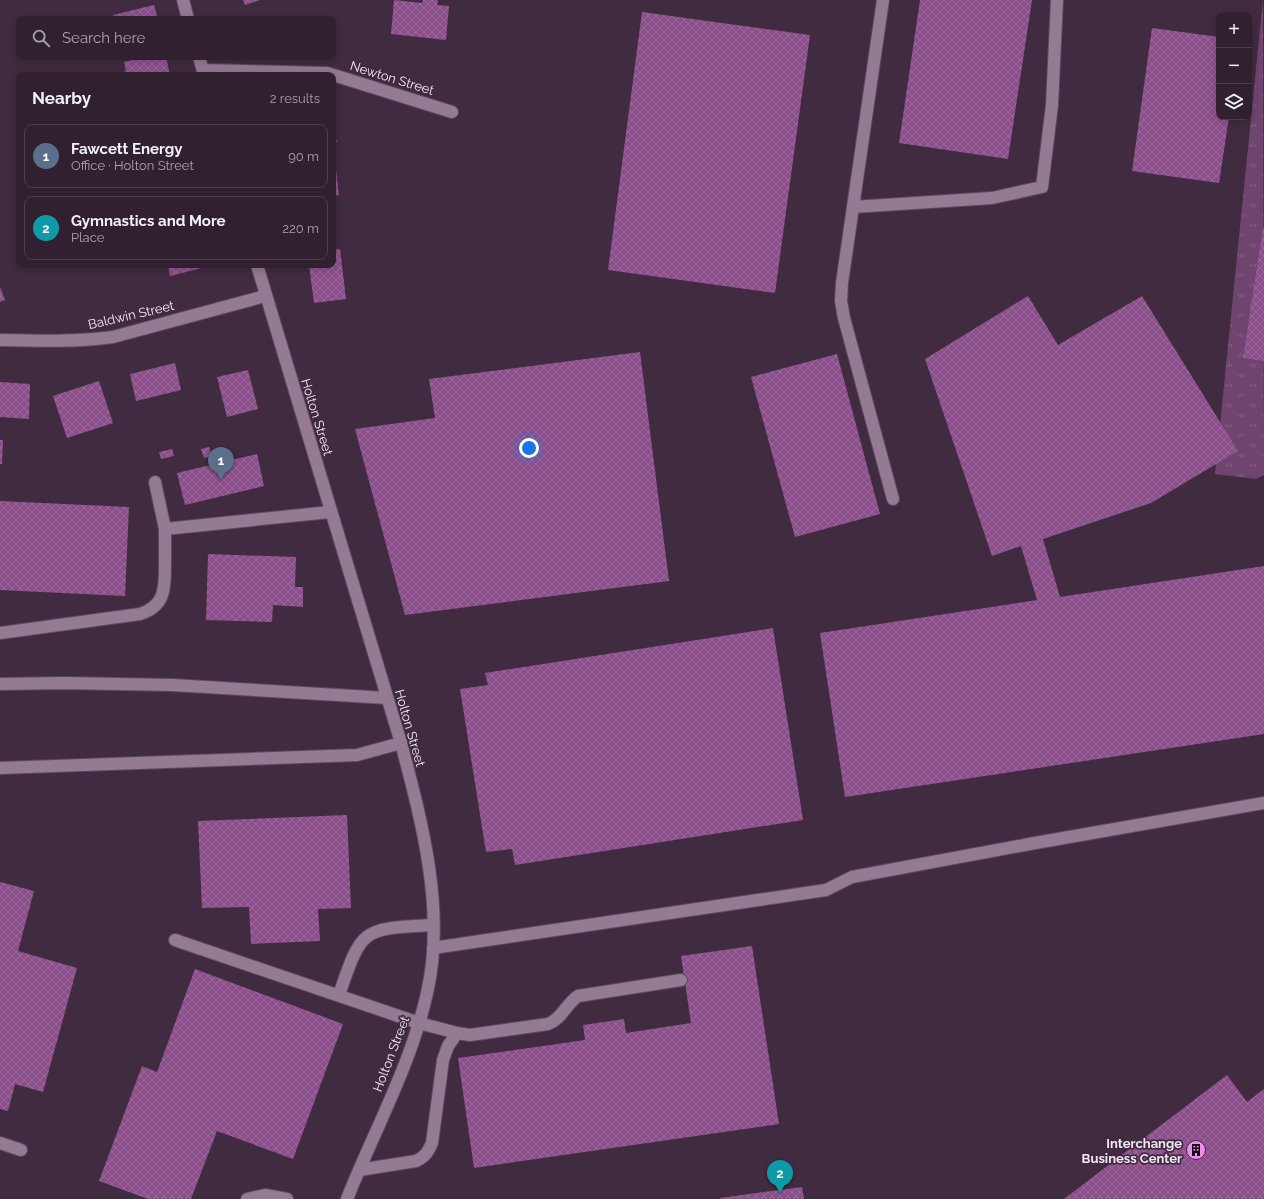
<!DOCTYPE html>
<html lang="en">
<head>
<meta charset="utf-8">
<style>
	body { margin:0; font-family:Raleway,sans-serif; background:#3d2d3c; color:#f1f3f6 }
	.controls { position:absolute; right:12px; top:12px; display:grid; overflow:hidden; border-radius:8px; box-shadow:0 2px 10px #0003 }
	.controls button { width:36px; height:36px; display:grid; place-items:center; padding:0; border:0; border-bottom:1px solid #4c3e4c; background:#312030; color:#f1f3f6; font:20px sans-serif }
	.you { position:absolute; left:529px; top:448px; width:14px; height:14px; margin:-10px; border:3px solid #fff; border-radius:50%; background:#1a73e8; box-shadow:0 0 0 6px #1a73e833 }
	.badge { display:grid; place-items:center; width:26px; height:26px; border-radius:50%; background:#f38af2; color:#fff; font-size:13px; font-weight:700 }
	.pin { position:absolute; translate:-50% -33px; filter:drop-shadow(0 1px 2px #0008) }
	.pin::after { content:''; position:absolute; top:21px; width:14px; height:12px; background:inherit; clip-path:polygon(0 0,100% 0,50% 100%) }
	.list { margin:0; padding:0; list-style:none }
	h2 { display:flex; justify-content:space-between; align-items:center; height:52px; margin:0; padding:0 16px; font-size:17px }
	h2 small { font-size:13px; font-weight:400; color:#a8a3ab }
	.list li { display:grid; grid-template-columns:26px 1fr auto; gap:12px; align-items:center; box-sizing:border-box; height:64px; margin:0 8px 8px; padding:0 8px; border:1px solid #4c3e4c; border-radius:8px }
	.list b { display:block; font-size:15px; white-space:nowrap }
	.list p { margin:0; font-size:13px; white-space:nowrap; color:#a8a3ab }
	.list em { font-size:13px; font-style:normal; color:#a8a3ab }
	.icon { flex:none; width:22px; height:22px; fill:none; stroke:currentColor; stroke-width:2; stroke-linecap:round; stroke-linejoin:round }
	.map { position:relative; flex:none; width:1264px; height:1199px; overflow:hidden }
	.search { position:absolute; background:#312030; box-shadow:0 2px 10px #0003; left:16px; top:16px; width:320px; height:44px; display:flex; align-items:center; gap:10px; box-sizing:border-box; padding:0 14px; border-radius:8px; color:#a8a3ab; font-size:15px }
	.panel { position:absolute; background:#312030; box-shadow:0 2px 10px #0003; left:16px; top:72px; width:320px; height:196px; border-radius:8px }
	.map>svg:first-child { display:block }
	.park { fill:url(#park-tufts) }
	.building { fill:url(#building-cross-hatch) }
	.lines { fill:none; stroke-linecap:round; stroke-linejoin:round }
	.minor-casing { stroke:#5d4a5c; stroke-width:14 }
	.minor { stroke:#947a93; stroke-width:12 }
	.labels { text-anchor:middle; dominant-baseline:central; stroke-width:3.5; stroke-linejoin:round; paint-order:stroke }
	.street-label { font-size:13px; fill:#f5e6f4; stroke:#412b40 }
	.poi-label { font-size:13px; font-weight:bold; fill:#f5e6f4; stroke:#412b40; text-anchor:end }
</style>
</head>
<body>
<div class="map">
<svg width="1264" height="1199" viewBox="0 0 1264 1199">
	<defs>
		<pattern id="park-tufts" width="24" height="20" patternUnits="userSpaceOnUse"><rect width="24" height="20" fill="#6f446f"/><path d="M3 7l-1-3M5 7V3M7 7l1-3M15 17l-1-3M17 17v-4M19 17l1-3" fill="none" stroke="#845f84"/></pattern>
		<pattern id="building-cross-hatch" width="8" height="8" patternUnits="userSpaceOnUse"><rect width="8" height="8" fill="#8b4f8b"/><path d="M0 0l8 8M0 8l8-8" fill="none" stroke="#9c689c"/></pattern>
	</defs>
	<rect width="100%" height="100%" fill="#412b40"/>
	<polygon class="park" points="1263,0 1264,475 1256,479 1215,474"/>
	<g class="building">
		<polygon points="243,0 260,0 245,5"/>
		<polygon points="394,0 422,3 423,0 438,0 437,5 449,6 446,40 391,34"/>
		<polygon points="920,0 1032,0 1008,159 899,143"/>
		<polygon points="154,5 158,19 114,19 113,15"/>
		<polygon points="642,12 810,35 775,293 608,270"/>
		<polygon points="1152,28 1219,37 1219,117 1229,117 1219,183 1132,171"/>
		<polygon points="145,57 166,57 170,75 113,75 126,71 124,62"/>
		<polygon points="333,129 337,142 333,143"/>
		<polygon points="333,170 336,170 339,195 333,196"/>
		<polygon points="1263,228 1264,228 1264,361 1243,358"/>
		<polygon points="340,249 346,299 314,303 309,265 333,265 333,250"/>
		<polygon points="168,265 201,265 202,268 170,276"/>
		<polygon points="0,287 5,300 0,302"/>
		<polygon points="1028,296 1058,345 1142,296 1238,451 1151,503 1043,539 1060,597 1264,566 1264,734 845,797 820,633 1037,600 1021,546 992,556 925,359"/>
		<polygon points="640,352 669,581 405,615 355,429 435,418 429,379"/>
		<polygon points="837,354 880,514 795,537 751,377"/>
		<polygon points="175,363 181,390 136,401 130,374"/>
		<polygon points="248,370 258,409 227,417 217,377"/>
		<polygon points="99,381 113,423 67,438 53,396"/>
		<polygon points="0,382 30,384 29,419 0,417"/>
		<polygon points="0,440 3,440 2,464 0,464"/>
		<polygon points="209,447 212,456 204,458 201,449"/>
		<polygon points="172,449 174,456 161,459 159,452"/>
		<polygon points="257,454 264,486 185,505 177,473"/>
		<polygon points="0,501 129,507 125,596 0,590"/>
		<polygon points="208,554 296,557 295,587 303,587 303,607 273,605 272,622 206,620"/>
		<polygon points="773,628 803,820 515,865 512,849 486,852 460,689 488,685 485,673"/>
		<polygon points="347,815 351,908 318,909 320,941 251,944 249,907 202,908 198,821"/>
		<polygon points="0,882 34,891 18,951 77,968 43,1092 15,1084 8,1111 0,1109"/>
		<polygon points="752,946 779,1124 474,1168 458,1058 585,1040 583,1025 624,1019 626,1033 691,1023 681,956"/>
		<polygon points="195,969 343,1024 293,1159 217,1131 191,1199 148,1199 99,1181 142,1066 157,1072"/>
		<polygon points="1227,1075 1247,1102 1264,1089 1264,1199 1064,1199"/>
		<polygon points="802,1187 804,1199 720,1199 720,1198"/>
	</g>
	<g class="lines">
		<g class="minor-casing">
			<g id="minor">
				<polyline points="183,0 188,19"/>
				<polyline points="883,0 842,283 841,301 844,318 893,499"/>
				<polyline points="199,57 204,75"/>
				<polyline points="203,70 327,73 452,112"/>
				<polyline points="853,207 992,198 1042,187 1052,105 1057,0"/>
				<path d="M257 265 401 743C422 822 446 912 427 993 411 1065 374 1131 347 1199"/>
				<path d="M0 340C38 341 76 342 113 337L265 296"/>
				<polyline points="155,482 165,529"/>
				<path d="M0 633 140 614C165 606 165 589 165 566 165 554 165 541 165 529L330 512"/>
				<polyline points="0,684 64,683 172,685 387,698"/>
				<polyline points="0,768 357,755 401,743"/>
				<path d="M175 940 419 1023 457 1033 470 1035 548 1024C562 1019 566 1004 578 996L681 980"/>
				<polyline points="433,948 826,890 852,877 1035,843 1264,803"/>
				<path d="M339 995C362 927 362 929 433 925"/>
				<polyline points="0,1143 21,1150"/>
				<path d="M359 1170 416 1161C425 1157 428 1152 432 1143L443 1060 448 1046 457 1033"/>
				<polyline points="247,1199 265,1195 287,1199"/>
			</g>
		</g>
		<use href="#minor" class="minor"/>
	</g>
	<defs>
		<g id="building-disc" transform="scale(1)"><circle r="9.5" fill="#f38af2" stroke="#412b40"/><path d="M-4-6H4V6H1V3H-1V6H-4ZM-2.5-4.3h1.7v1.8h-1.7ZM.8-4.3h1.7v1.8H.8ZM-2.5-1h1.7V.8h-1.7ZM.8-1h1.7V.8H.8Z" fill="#111"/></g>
	</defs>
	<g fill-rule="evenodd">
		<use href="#building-disc" x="1196" y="1150"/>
	</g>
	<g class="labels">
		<g class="street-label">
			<text transform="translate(392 78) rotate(17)">Newton Street</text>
			<text transform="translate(131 315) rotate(-13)">Baldwin Street</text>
			<text transform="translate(317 417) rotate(73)">Holton Street</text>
			<text transform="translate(410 728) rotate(74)">Holton Street</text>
			<text transform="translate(391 1054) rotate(-69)">Holton Street</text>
		</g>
		<g class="poi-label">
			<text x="1182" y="1143">Interchange<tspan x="1182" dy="15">Business Center</tspan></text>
		</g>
	</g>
</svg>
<div class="controls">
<button>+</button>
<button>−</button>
<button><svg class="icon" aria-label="layers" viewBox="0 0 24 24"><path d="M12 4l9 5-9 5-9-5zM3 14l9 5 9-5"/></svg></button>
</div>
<div class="you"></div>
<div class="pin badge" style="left:221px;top:480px;background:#5c6f8a">1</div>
<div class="pin badge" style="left:780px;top:1193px;background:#0f9aa8">2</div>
<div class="search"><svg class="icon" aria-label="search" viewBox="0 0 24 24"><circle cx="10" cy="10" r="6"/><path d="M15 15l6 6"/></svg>Search here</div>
<section class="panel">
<h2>Nearby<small>2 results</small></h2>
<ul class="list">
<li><span class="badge" style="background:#5c6f8a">1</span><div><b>Fawcett Energy</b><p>Office · Holton Street</p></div><em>90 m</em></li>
<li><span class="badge" style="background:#0f9aa8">2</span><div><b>Gymnastics and More</b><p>Place</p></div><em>220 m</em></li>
</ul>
</section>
</div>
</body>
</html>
